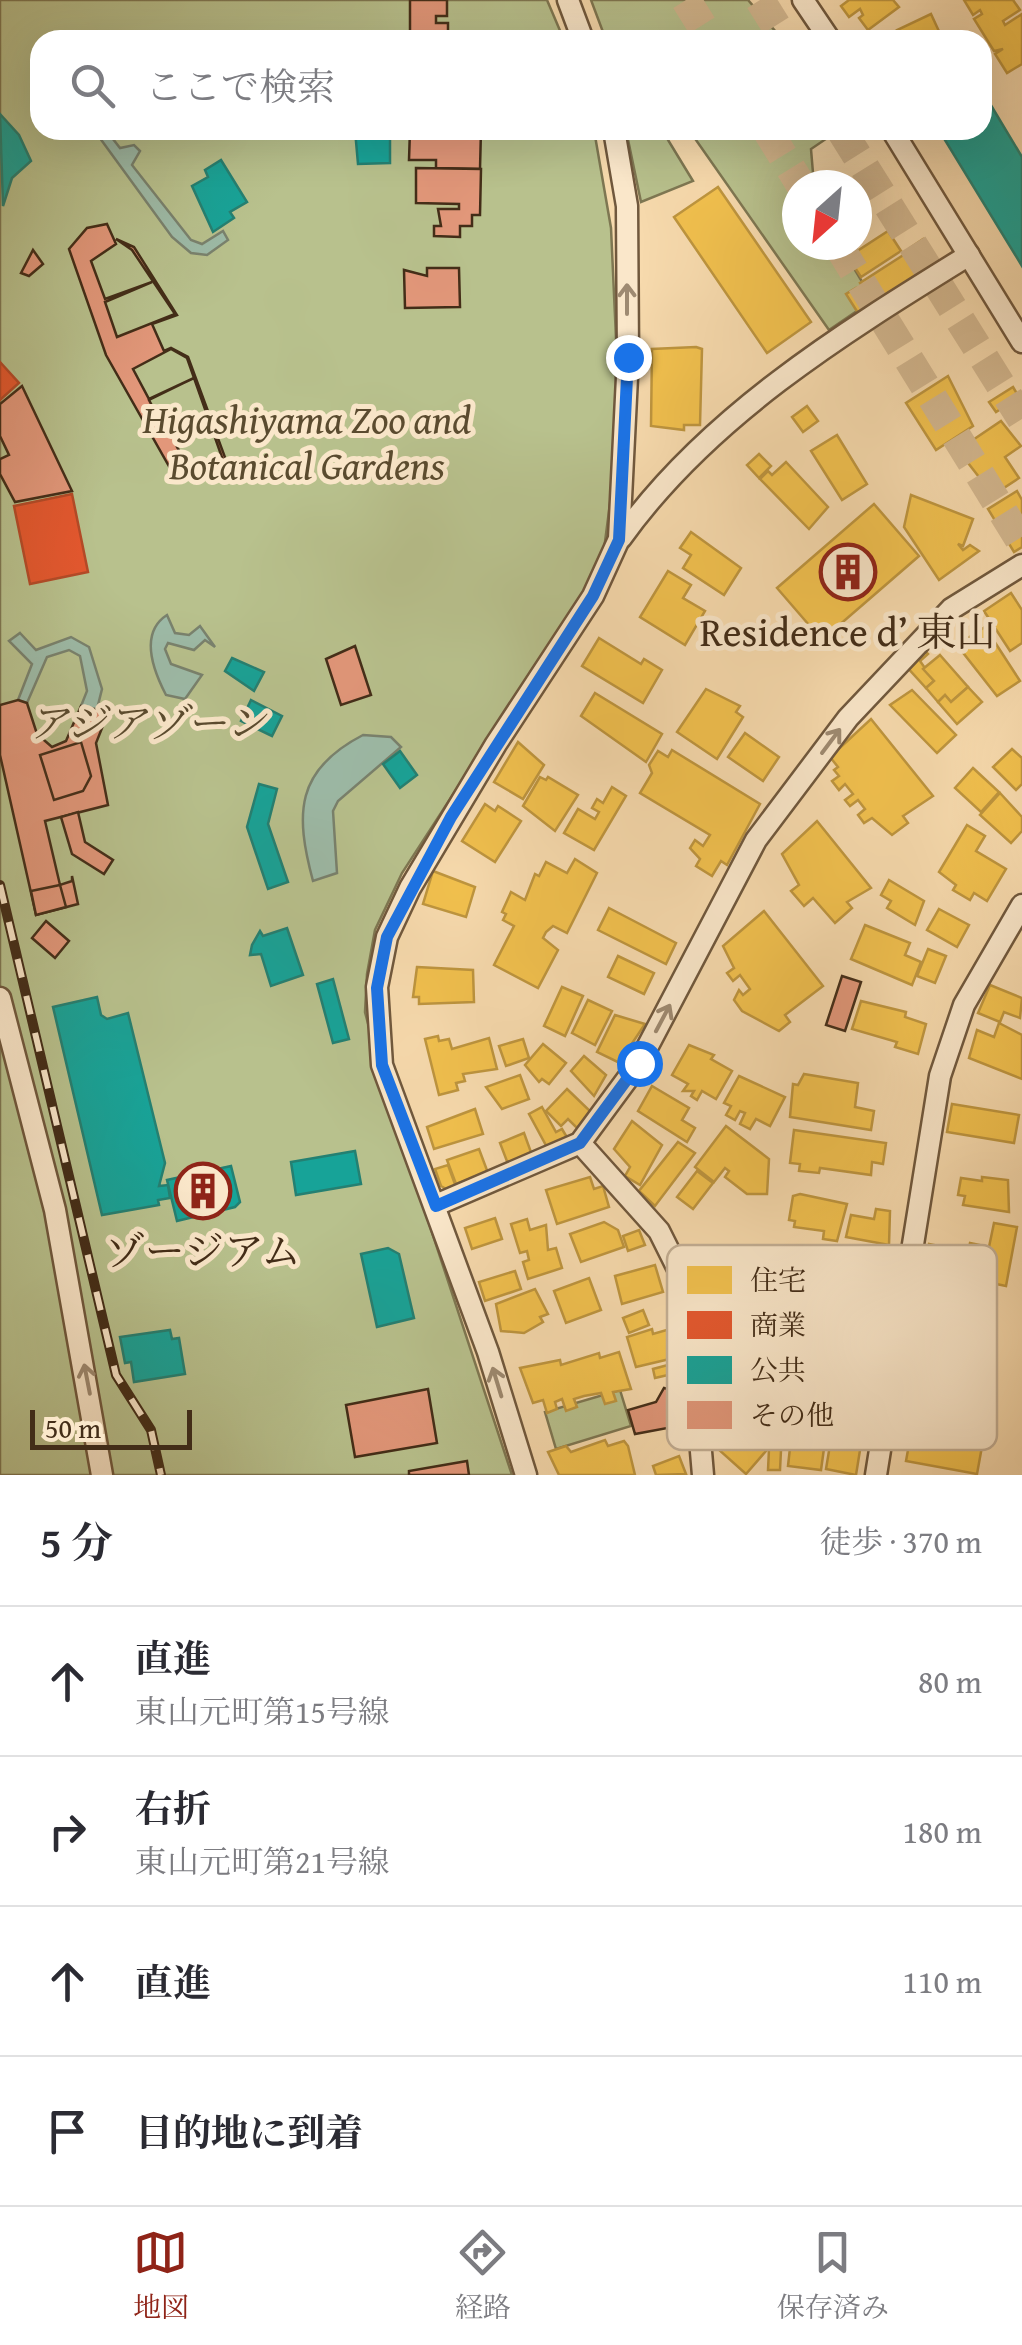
<!DOCTYPE html>
<html lang="ja">
<head>
<meta charset="utf-8">
<style>
	body { margin:0; font-family:"Gentium Book Plus","Noto Serif JP",serif; background:#f2f2f3; color:#2b2b33 }
	.compass { position:absolute; left:782px; top:170px; width:90px; height:90px; border-radius:50%; background:#fff; box-shadow:0 10px 40px #0002; rotate:207deg }
	.scale { position:absolute; left:30px; bottom:25px; width:162px; box-sizing:border-box; padding-left:10px; border:5px solid #432d18; border-top:0; font-size:28px; line-height:35px; white-space:nowrap; color:#432d18; -webkit-text-stroke:8px #fae7ca; paint-order:stroke }
	.stop { position:absolute; width:30px; height:30px; margin:-22px; border:8px solid #1a73e8; border-radius:50%; background:#fff }
	.stop.end { background:#1a73e8; border-color:#fff; box-shadow:0 2px 10px #0008 }
	.list { margin:0; padding:0; list-style:none }
	h2 { display:flex; justify-content:space-between; align-items:center; height:130px; margin:0; padding:0 40px; font-size:42px }
	h2 small { font-size:32px; font-weight:400; color:#7c7c81 }
	.list li { display:grid; grid-template-columns:65px 1fr auto; gap:30px; align-items:center; box-sizing:border-box; height:150px; padding:0 40px; border-top:2px solid #e1e1e2 }
	.list b { display:block; font-size:38px; white-space:nowrap }
	.list p { margin:0; font-size:32px; white-space:nowrap; color:#7c7c81 }
	.list em { font-size:32px; font-style:normal; color:#7c7c81 }
	.icon { flex:none; width:55px; height:55px; fill:none; stroke:currentColor; stroke-width:2; stroke-linecap:round; stroke-linejoin:round }
	.map { position:relative; flex:none; width:1022px; height:1475px; overflow:hidden }
	.search { position:absolute; background:#fff; box-shadow:0 10px 40px #0002; left:30px; right:30px; top:30px; height:110px; display:flex; align-items:center; gap:25px; box-sizing:border-box; padding:0 35px; border-radius:30px; color:#7c7c81; font-size:38px }
	.sheet { height:730px; background:#fff }
	nav { display:flex; justify-content:space-around; align-items:center; box-sizing:border-box; height:140px; border-top:2px solid #e1e1e2; background:#fff; font-size:28px; color:#7c7c81 }
	nav a { display:grid; justify-items:center; gap:5px }
	nav .on { color:#8f2418 }
	.map>svg:first-child { display:block }
	.green { fill:#b8c18d; stroke:#7e7752; stroke-width:2.5 }
	.water { fill:#9dbba8; stroke:#79826e; stroke-width:2.5 }
	.homes { fill:#f2c14e; stroke:#be953e; stroke-width:2.5 }
	.shops { fill:#e4572e; stroke:#b44a27; stroke-width:2.5 }
	.public { fill:#17a398; stroke:#248072; stroke-width:2.5 }
	.building { fill:#e2977a; stroke:#432d18; stroke-width:2.5 }
	.lines { fill:none; stroke-linecap:round; stroke-linejoin:round }
	.highway-tunnel { stroke:#d3b78f; stroke-width:30; stroke-dasharray:30 15; stroke-linecap:butt }
	.minor-casing { stroke:#70583d; stroke-width:25 }
	.minor { stroke:#fae7ca; stroke-width:20 }
	.rail-casing { stroke:#432d18; stroke-width:10 }
	.rail { stroke:#fae7ca; stroke-width:6; stroke-dasharray:19; stroke-linecap:butt }
	.oneway { stroke:#9e8a71 }
	.route { stroke:#1a73e8; stroke-width:12 }
	.labels { text-anchor:middle; dominant-baseline:central; stroke-width:10; stroke-linejoin:round; paint-order:stroke }
	.park-label { font-size:40px; font-style:italic; fill:#5a4b2f; stroke:#fae7ca }
	.poi-label { font-size:40px; fill:#432d18; stroke:#fae7ca }
	.key { fill:#fae7ca; stroke:#c3af95; stroke-width:2.5 }
	.key-label { font-size:28px; fill:#432d18 }
</style>
</head>
<body>
<div class="map">
<svg width="1022" height="1475" viewBox="0 0 1022 1475">
	<rect width="100%" height="100%" fill="#f7daad"/>
	<filter id="stains"><feTurbulence type="fractalNoise" baseFrequency=".002" numOctaves="4"/><feColorMatrix values="0 0 0 0 .2 0 0 0 0 .09 0 0 0 0 .02 0 0 0 .5 -.17"/></filter>
	<radialGradient id="worn" r=".72"><stop offset=".6" stop-color="#630" stop-opacity="0"/><stop offset="1" stop-color="#630" stop-opacity=".3"/></radialGradient>
	<g class="green">
		<polygon points="0,0 547,0 564,40 40,40 40,130 594,130 611,228 620,426 602,565 402,873 375,930 367,974 365,1012 386,1093 512,1475 0,1475"/>
		<polygon points="591,0 748,0 783,40 606,40"/>
		<polygon points="626,130 662,130 693,181 641,202"/>
		<polygon points="689,130 839,130 811,149 814,185 797,185 797,245 840,245 873,300 829,330"/>
		<polygon points="620,1390 631,1426 556,1449 545,1412"/>
	</g>
	<g class="water">
		<polygon points="94,130 106,130 120,148 134,145 140,151 132,165 191,240 202,244 223,231 228,240 207,255 191,253 172,237"/>
		<path d="M167 615 175 633 189 635 200 626 215 647 205 640 194 650 168 643 165 649 171 664 202 675 185 699 166 695C153 670 139 633 167 615Z"/>
		<polygon points="20,633 36,650 71,637 89,647 102,689 97,709 81,706 87,691 80,656 69,650 47,657 27,703 18,700 32,664 9,641"/>
		<path d="M363 735 391 737 401 747 338 801 333 811 337 873 313 881C295 814 295 770 363 735Z"/>
	</g>
	<g class="homes">
		<polygon points="849,0 893,0 899,7 868,30 859,18 863,15 860,9 849,17 841,6"/>
		<polygon points="964,0 1013,0 1020,10 1003,21 1005,25 1022,14 1022,64 1007,73 995,54 1003,49 994,51 974,19 982,14 980,10 973,15"/>
		<polygon points="931,14 943,40 902,40 897,30"/>
		<polygon points="718,187 811,322 767,353 674,217"/>
		<polygon points="888,231 901,251 861,277 848,257"/>
		<polygon points="923,239 936,267 923,274 910,248"/>
		<polygon points="905,254 918,274 873,304 860,283"/>
		<polygon points="856,288 868,307 858,313 846,294"/>
		<polygon points="696,347 702,349 700,425 684,425 684,430 651,426 652,349"/>
		<polygon points="948,376 973,426 936,450 906,403"/>
		<polygon points="1013,387 1019,397 996,412 989,402"/>
		<polygon points="807,406 818,421 803,432 792,417"/>
		<polygon points="1001,421 1021,446 1005,457 1019,478 993,495 958,450"/>
		<polygon points="837,435 867,484 842,500 811,451"/>
		<polygon points="759,454 771,466 759,478 747,465"/>
		<polygon points="786,462 828,507 809,529 760,479 768,471 772,475"/>
		<polygon points="1017,491 1022,500 1022,547 1014,552 988,509"/>
		<polygon points="911,495 973,519 963,546 958,544 963,550 970,545 979,551 939,580 904,527"/>
		<polygon points="874,504 919,556 822,640 777,588"/>
		<polygon points="691,532 741,568 724,595 683,568 691,555 680,548"/>
		<polygon points="668,571 691,585 683,598 705,611 685,645 640,617"/>
		<polygon points="1011,593 1022,610 1022,643 1010,651 984,611"/>
		<polygon points="985,627 1020,681 997,696 957,645"/>
		<polygon points="599,638 641,664 644,659 662,670 643,703 582,666"/>
		<polygon points="924,650 928,654 920,661 934,681 926,688 906,666"/>
		<polygon points="940,655 968,687 951,702 945,695 938,702 926,688 934,681 923,669"/>
		<polygon points="968,687 982,702 957,724 938,702 945,695 951,702"/>
		<polygon points="706,689 740,706 736,712 743,717 717,759 677,732"/>
		<polygon points="912,690 956,735 937,753 890,705"/>
		<polygon points="595,693 662,734 646,762 581,716"/>
		<polygon points="871,719 933,796 903,816 908,823 892,835 872,818 864,823 858,815 865,809 858,800 850,806 845,800 853,794 845,784 839,790 832,781 839,776 834,770 838,767 830,757"/>
		<polygon points="745,733 779,757 763,781 728,757"/>
		<polygon points="518,742 544,765 523,799 494,782"/>
		<polygon points="1012,749 1022,758 1022,784 1016,790 993,767"/>
		<polygon points="672,750 760,804 727,865 721,861 712,876 696,866 700,859 690,848 695,840 703,846 710,835 640,793 652,773 649,765 658,751 668,757"/>
		<polygon points="973,768 999,792 981,812 955,788"/>
		<polygon points="540,777 546,780 548,777 578,795 555,831 523,806"/>
		<polygon points="612,787 626,796 594,850 564,833 578,809 595,819 599,812 592,808 597,799 603,803"/>
		<polygon points="1000,793 1022,817 1022,831 1011,843 980,815"/>
		<polygon points="485,804 495,811 498,806 521,821 495,862 462,841"/>
		<polygon points="817,821 871,888 847,902 852,908 835,923 813,898 804,906 791,891 799,885 782,854"/>
		<polygon points="967,825 985,836 976,851 1006,869 987,901 974,893 970,900 953,890 956,885 939,872"/>
		<polygon points="575,859 597,873 567,933 553,926 546,932 543,938 558,950 538,988 494,965 514,926 503,920 506,914 502,912 511,892 525,900 535,874 539,876 546,862 567,873"/>
		<polygon points="433,871 475,887 466,917 423,904"/>
		<polygon points="889,880 924,901 915,925 887,908 891,901 881,895"/>
		<polygon points="609,908 676,943 666,964 598,930"/>
		<polygon points="939,909 969,925 957,947 927,930"/>
		<polygon points="764,911 823,986 785,1015 790,1022 779,1031 742,1011 734,1000 739,990 743,995 750,989 740,975 733,981 727,973 734,968 723,946"/>
		<polygon points="865,925 910,943 905,955 921,962 912,985 851,959"/>
		<polygon points="928,949 946,956 935,983 917,976"/>
		<polygon points="618,956 654,973 644,994 608,977"/>
		<polygon points="417,967 473,970 474,1002 419,1004 419,997 413,997"/>
		<polygon points="990,985 1022,998 1020,1018 1004,1012 1000,1022 978,1013"/>
		<polygon points="562,987 583,996 565,1036 544,1026"/>
		<polygon points="588,1000 612,1011 595,1045 572,1033"/>
		<polygon points="861,1001 906,1012 905,1017 926,1024 918,1054 895,1047 897,1042 852,1029"/>
		<polygon points="615,1015 645,1024 627,1051 634,1054 628,1067 597,1052"/>
		<polygon points="999,1023 1022,1035 1022,1079 969,1058 977,1030 994,1037"/>
		<polygon points="438,1036 439,1041 449,1039 452,1049 489,1038 497,1069 463,1074 465,1081 456,1083 458,1090 439,1095 425,1039"/>
		<polygon points="523,1039 529,1058 506,1066 499,1046"/>
		<polygon points="543,1044 566,1063 549,1084 542,1079 539,1082 525,1065"/>
		<polygon points="689,1045 714,1055 711,1059 732,1071 716,1099 702,1091 697,1100 691,1096 694,1091 683,1091 688,1084 672,1075"/>
		<polygon points="584,1056 606,1075 594,1096 571,1071"/>
		<polygon points="804,1074 858,1083 855,1107 874,1111 871,1130 790,1117 793,1084 798,1085"/>
		<polygon points="520,1075 529,1099 502,1109 486,1087"/>
		<polygon points="739,1076 785,1097 770,1126 756,1119 750,1129 740,1124 745,1113 740,1111 735,1120 726,1115 731,1106 724,1103"/>
		<polygon points="652,1086 689,1108 682,1120 695,1128 687,1142 638,1111"/>
		<polygon points="567,1089 591,1112 577,1128 568,1119 561,1126 546,1111"/>
		<polygon points="952,1104 1019,1115 1014,1143 947,1132"/>
		<polygon points="542,1107 556,1132 562,1129 568,1139 548,1149 529,1114"/>
		<polygon points="475,1109 483,1134 434,1149 427,1127"/>
		<polygon points="632,1121 662,1145 640,1185 625,1176 630,1167 614,1149"/>
		<polygon points="726,1126 769,1159 767,1194 747,1194 725,1177 729,1171 725,1168 714,1182 695,1167"/>
		<polygon points="794,1130 886,1143 883,1164 872,1162 871,1175 820,1168 819,1173 799,1171 800,1164 790,1163"/>
		<polygon points="524,1133 532,1155 508,1164 500,1143"/>
		<polygon points="678,1142 695,1153 655,1206 639,1191"/>
		<polygon points="479,1149 488,1173 456,1184 447,1160"/>
		<polygon points="448,1165 456,1187 448,1190 441,1186 435,1169"/>
		<polygon points="697,1171 713,1183 693,1209 677,1197"/>
		<polygon points="590,1177 594,1189 603,1186 609,1207 557,1224 546,1190"/>
		<polygon points="982,1177 1008,1180 1009,1212 963,1205 965,1196 958,1195 961,1178 982,1181"/>
		<polygon points="800,1194 847,1204 837,1241 823,1239 824,1231 794,1227 795,1221 789,1220 793,1196"/>
		<polygon points="876,1209 890,1211 889,1245 846,1237 851,1215 874,1219"/>
		<polygon points="495,1218 502,1239 472,1249 465,1228"/>
		<polygon points="527,1219 530,1230 546,1225 548,1250 556,1248 562,1268 528,1279 523,1262 529,1260 527,1251 520,1253 511,1224"/>
		<polygon points="604,1222 618,1230 624,1247 581,1262 570,1234"/>
		<polygon points="994,1223 1017,1227 1006,1286 967,1278 965,1290 922,1282 929,1244 968,1252 970,1243 989,1247"/>
		<polygon points="639,1230 645,1245 628,1251 623,1236"/>
		<polygon points="655,1265 663,1292 622,1304 615,1276"/>
		<polygon points="515,1271 521,1289 485,1301 479,1282"/>
		<polygon points="589,1278 601,1310 566,1323 554,1291"/>
		<polygon points="535,1289 548,1314 540,1317 543,1322 524,1333 501,1331 496,1304"/>
		<polygon points="643,1310 649,1325 629,1333 623,1318"/>
		<polygon points="652,1329 653,1334 670,1329 678,1357 636,1367 627,1337"/>
		<polygon points="619,1352 631,1389 613,1392 616,1401 605,1404 601,1393 584,1396 574,1399 577,1407 566,1411 562,1399 555,1402 557,1409 547,1413 543,1400 533,1403 520,1368 560,1360 561,1365 599,1353 600,1358"/>
		<polygon points="679,1362 681,1372 655,1378 653,1369"/>
		<polygon points="743,1420 772,1444 746,1474 718,1449"/>
		<polygon points="912,1428 983,1441 977,1474 906,1461"/>
		<polygon points="792,1430 826,1434 821,1470 788,1466"/>
		<polygon points="831,1439 861,1444 856,1475 826,1469"/>
		<polygon points="605,1440 608,1446 624,1441 628,1446 635,1475 559,1475 548,1452 566,1446 571,1452"/>
		<polygon points="769,1449 781,1450 780,1470 768,1470"/>
		<polygon points="679,1456 686,1474 656,1475 653,1466"/>
	</g>
	<g class="shops">
		<polygon points="0,362 19,383 0,400"/>
		<polygon points="72,494 88,572 30,584 14,506"/>
	</g>
	<g class="public">
		<polygon points="989,102 1022,157 1022,266 940,132 982,130 982,106"/>
		<polygon points="0,114 19,135 31,161 12,178 3,206"/>
		<polygon points="355,130 390,130 390,163 358,164"/>
		<polygon points="221,160 247,202 230,212 234,218 213,232 192,186 208,177 205,170"/>
		<polygon points="232,658 264,672 254,691 225,671"/>
		<polygon points="251,700 282,716 272,736 241,721"/>
		<polygon points="400,751 417,775 400,788 383,764"/>
		<polygon points="259,784 277,789 268,824 288,882 268,889 247,827"/>
		<polygon points="287,928 303,975 271,986 261,954 250,955 252,945 260,931 263,936"/>
		<polygon points="333,979 349,1039 333,1043 317,984"/>
		<polygon points="97,997 101,1015 107,1019 128,1013 165,1163 159,1186 168,1185 170,1198 158,1200 159,1205 102,1215 53,1007"/>
		<polygon points="355,1151 361,1184 296,1195 291,1162"/>
		<polygon points="231,1166 240,1202 235,1207 177,1221 167,1180"/>
		<polygon points="388,1248 399,1254 414,1318 377,1327 361,1254"/>
		<polygon points="170,1330 172,1339 179,1338 185,1374 134,1382 131,1362 125,1363 120,1337"/>
	</g>
	<g class="building">
		<polygon points="410,0 447,0 447,16 436,16 436,23 448,23 448,40 410,40"/>
		<polygon points="410,130 481,130 480,169 436,168 436,160 409,160"/>
		<polygon points="416,168 481,169 480,215 472,215 472,226 460,226 460,237 434,236 434,226 441,226 438,209 459,209 459,204 416,203"/>
		<polygon points="107,224 116,244 91,261 105,299 152,282 105,302 117,337 175,314 132,250 116,239 134,247 177,315 152,324 164,351 171,348 188,357 226,460 225,466 187,358 171,349 133,369 149,399 194,378 149,400 164,428 183,418 195,418 185,420 190,431 195,418 204,412 196,419 194,438 177,447 184,459 224,465 223,481 174,475 106,355 69,249 87,228"/>
		<polygon points="33,250 43,264 29,276 21,273"/>
		<polygon points="427,268 459,268 460,307 405,308 404,270 427,276"/>
		<polygon points="22,386 72,491 15,502 0,474 0,459 9,455 0,436 0,404"/>
		<polygon points="355,646 371,695 341,705 326,659"/>
		<polygon points="18,700 27,703 37,734 52,747 66,741 81,706 108,713 96,743 108,805 45,821 60,885 72,881 72,876 78,904 36,915 0,755 0,705"/>
		<polygon points="81,742 91,776 83,791 54,800 40,755"/>
		<polygon points="78,812 85,842 113,860 104,874 72,854 61,817"/>
		<polygon points="60,885 66,907 36,915 31,891"/>
		<polygon points="46,921 69,941 55,958 32,938"/>
		<polygon points="842,976 861,982 845,1031 826,1025"/>
		<polygon points="664,1388 681,1392 685,1398 673,1427 635,1434 628,1410 656,1402"/>
		<polygon points="428,1389 437,1443 355,1457 346,1405"/>
		<polygon points="467,1461 469,1475 409,1475 409,1471"/>
	</g>
	<g class="lines">
		<g class="highway-tunnel">
			<polyline points="686,0 711,40"/>
			<polyline points="760,0 785,40"/>
			<polyline points="767,130 801,185"/>
			<polyline points="841,130 1022,419"/>
			<polyline points="838,245 1022,543"/>
		</g>
		<g class="minor-casing">
			<g id="minor">
				<polyline points="568,0 583,40"/>
				<polyline points="803,0 830,40"/>
				<polyline points="892,130 1022,342"/>
				<path d="M621 538C708 416 843 333 969 255"/>
				<polyline points="0,998 55,1210 102,1475"/>
				<polyline points="580,1143 659,1231 687,1287 703,1475"/>
				<polyline points="436,1205 580,1143 639,1063 756,840 848,718 951,609 1022,565"/>
				<polyline points="526,1475 488,1352 382,1065 377,987 387,937 410,888 496,744 593,596 619,539 628,357 627,206 614,130"/>
				<polyline points="876,1475 940,1076 964,1005 1022,905"/>
			</g>
		</g>
		<use href="#minor" class="minor"/>
		<g class="rail-casing">
			<polyline id="rail" points="0,885 116,1375 151,1430 161,1475"/>
		</g>
		<use href="#rail" class="rail"/>
	</g>
	<defs><path id="oneway-shaft" d="M-6 0H5M1.5-3L5.5 0L1.5 3" fill="none" stroke-width="1.6" stroke-linecap="round" stroke-linejoin="round" transform="scale(2.5)"/></defs>
	<g class="oneway">
		<use href="#oneway-shaft" transform="translate(627 299) rotate(-90)"/>
		<use href="#oneway-shaft" transform="translate(831 741) rotate(-53)"/>
		<use href="#oneway-shaft" transform="translate(663 1018) rotate(-62)"/>
		<use href="#oneway-shaft" transform="translate(87 1379) rotate(-101)"/>
		<use href="#oneway-shaft" transform="translate(497 1382) rotate(-107)"/>
	</g>
	<g class="lines">
		<polyline class="route" points="628,357 619,540 593,596 451,817 387,937 377,988 382,1065 436,1206 580,1143 639,1063"/>
	</g>
	<defs>
		<g id="building-ring" transform="scale(2.875)"><circle r="9.5" fill="#fae7ca" stroke="#8f2418" stroke-width="1.5"/><path d="M-4-6H4V6H1V3H-1V6H-4ZM-2.5-4.3h1.7v1.8h-1.7ZM.8-4.3h1.7v1.8H.8ZM-2.5-1h1.7V.8h-1.7ZM.8-1h1.7V.8H.8Z" fill="#8f2418"/></g>
	</defs>
	<g fill-rule="evenodd">
		<use href="#building-ring" x="848" y="572"/>
		<use href="#building-ring" x="203" y="1191"/>
	</g>
	<g class="labels">
		<g class="park-label">
			<text x="307" y="418">Higashiyama Zoo and<tspan x="307" dy="46">Botanical Gardens</tspan></text>
			<text x="147" y="722">アジアゾーン</text>
		</g>
		<g class="poi-label">
			<text x="848" y="631">Residence d’ 東山</text>
			<text x="203" y="1250">ゾージアム</text>
		</g>
	</g>
	<rect x="667" y="1245" width="330" height="205" rx="15" class="key"/>
	<rect x="687" y="1266" width="45" height="28" fill="#f2c14e"/>
	<rect x="687" y="1311" width="45" height="28" fill="#e4572e"/>
	<rect x="687" y="1356" width="45" height="28" fill="#17a398"/>
	<rect x="687" y="1401" width="45" height="28" fill="#e2977a"/>
	<g class="key-label">
		<text x="750" y="1290">住宅</text>
		<text x="750" y="1335">商業</text>
		<text x="750" y="1380">公共</text>
		<text x="750" y="1425">その他</text>
	</g>
	<rect width="100%" height="100%" filter="url(#stains)"/>
	<rect width="100%" height="100%" fill="url(#worn)"/>
</svg>
<svg class="compass" viewBox="-18 -18 36 36"><path d="M0-13l5 13h-10z" fill="#e53935"/><path d="M0 13l5-13h-10z" fill="#7c7c81"/></svg>
<div class="scale">50 m</div>
<div class="stop" style="left:639px;top:1063px"></div>
<div class="stop end" style="left:628px;top:357px"></div>
<div class="search"><svg class="icon" aria-label="search" viewBox="0 0 24 24"><circle cx="10" cy="10" r="6"/><path d="M15 15l6 6"/></svg>ここで検索</div>
</div>
<section class="sheet">
<h2>5 分<small>徒歩 · 370 m</small></h2>
<ul class="list">
<li><svg class="icon" aria-label="ahead" viewBox="0 0 24 24"><path d="M12 20V5M6 11l6-6 6 6"/></svg><div><b>直進</b><p>東山元町第15号線</p></div><em>80 m</em></li>
<li><svg class="icon" aria-label="right" viewBox="0 0 24 24"><path d="M7 20v-9h11M14 6l5 5-5 5"/></svg><div><b>右折</b><p>東山元町第21号線</p></div><em>180 m</em></li>
<li><svg class="icon" aria-label="ahead" viewBox="0 0 24 24"><path d="M12 20V5M6 11l6-6 6 6"/></svg><div><b>直進</b></div><em>110 m</em></li>
<li><svg class="icon" aria-label="arrive" viewBox="0 0 24 24"><path d="M6 21V4h12l-3 4 3 4H6"/></svg><div><b>目的地に到着</b></div></li>
</ul>
</section>
<nav>
<a class="on"><svg class="icon" aria-label="map" viewBox="0 0 24 24"><path d="M3 6l6-2 6 2 6-2v14l-6 2-6-2-6 2zM9 4v14M15 6v14"/></svg>地図</a>
<a><svg class="icon" aria-label="directions" viewBox="0 0 24 24"><path d="M12 3l9 9-9 9-9-9zM9 14v-3h6M13 9l2 2-2 2"/></svg>経路</a>
<a><svg class="icon" aria-label="saved" viewBox="0 0 24 24"><path d="M7 4h10v16l-5-4-5 4z"/></svg>保存済み</a>
</nav>
</body>
</html>
